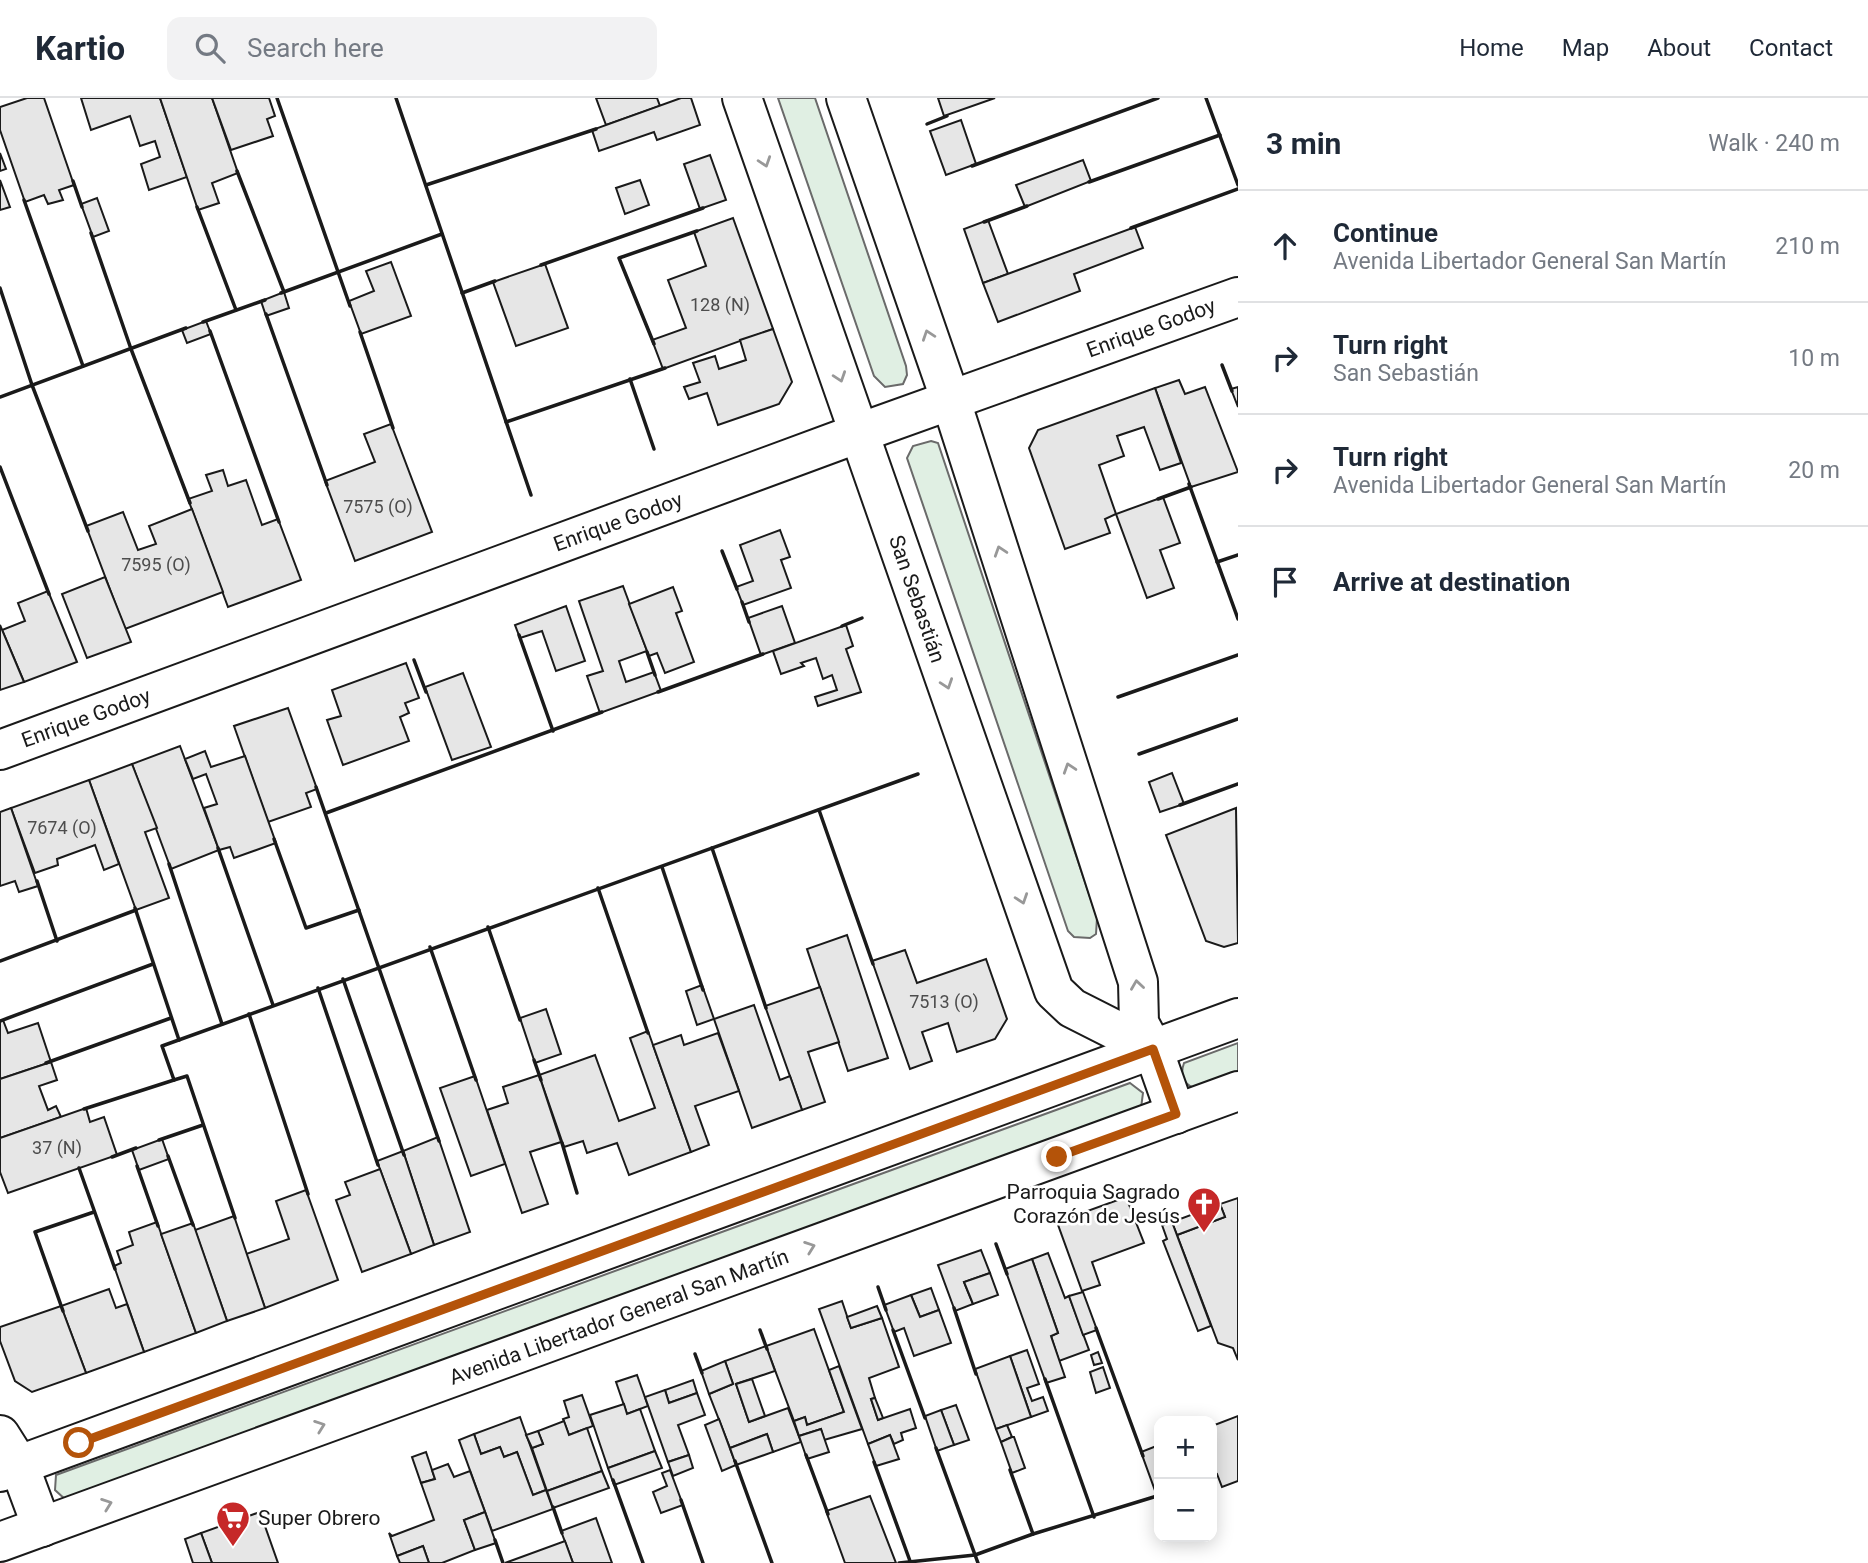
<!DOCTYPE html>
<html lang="en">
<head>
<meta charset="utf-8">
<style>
	body { margin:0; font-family:Roboto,sans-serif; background:#f2f2f3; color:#1f2937 }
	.controls { position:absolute; right:21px; bottom:21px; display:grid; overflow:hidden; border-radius:14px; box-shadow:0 4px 18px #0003 }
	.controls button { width:63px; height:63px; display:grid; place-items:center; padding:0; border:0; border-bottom:2px solid #e0e1e3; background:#fff; color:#1f2937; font:35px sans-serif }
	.stop { position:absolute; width:21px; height:21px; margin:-16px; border:5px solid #b45309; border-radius:50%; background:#fff }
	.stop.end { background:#b45309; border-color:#fff; box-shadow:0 2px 7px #0008 }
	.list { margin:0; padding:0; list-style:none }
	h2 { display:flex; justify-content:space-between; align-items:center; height:91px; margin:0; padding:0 28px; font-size:30px }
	h2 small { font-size:23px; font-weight:400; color:#747a83 }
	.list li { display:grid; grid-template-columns:46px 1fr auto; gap:21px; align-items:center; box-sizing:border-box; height:112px; padding:0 28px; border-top:2px solid #e0e1e3 }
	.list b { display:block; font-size:26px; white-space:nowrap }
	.list p { margin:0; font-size:23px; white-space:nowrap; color:#747a83 }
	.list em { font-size:23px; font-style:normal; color:#747a83 }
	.icon { flex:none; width:38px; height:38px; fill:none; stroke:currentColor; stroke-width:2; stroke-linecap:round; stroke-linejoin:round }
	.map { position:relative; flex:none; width:1238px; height:1465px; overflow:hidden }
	header { display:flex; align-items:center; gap:42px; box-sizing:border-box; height:98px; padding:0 35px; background:#fff; border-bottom:2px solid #e0e1e3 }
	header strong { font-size:33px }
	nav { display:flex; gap:38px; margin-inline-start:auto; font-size:24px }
	.search { width:490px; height:63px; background:#f2f2f3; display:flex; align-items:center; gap:18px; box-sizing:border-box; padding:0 24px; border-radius:14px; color:#747a83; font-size:26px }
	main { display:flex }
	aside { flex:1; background:#fff }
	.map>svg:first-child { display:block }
	.green { fill:#e0efe3; stroke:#6a6a6a; stroke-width:2 }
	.building { fill:#e6e6e6; stroke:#1a1a1a; stroke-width:2 }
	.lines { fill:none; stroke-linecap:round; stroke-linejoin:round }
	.minor-casing { stroke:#1a1a1a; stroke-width:42 }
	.major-casing { stroke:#1a1a1a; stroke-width:42 }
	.minor { stroke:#fff; stroke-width:38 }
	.major { stroke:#fff; stroke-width:38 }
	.wall { stroke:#1a1a1a; stroke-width:3.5 }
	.oneway { stroke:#989898 }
	.route { stroke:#b45309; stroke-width:9 }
	.labels { text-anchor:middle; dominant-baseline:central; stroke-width:5; stroke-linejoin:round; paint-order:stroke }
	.number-label { font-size:18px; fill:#4d4d4d }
	.street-label { font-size:21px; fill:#1a1a1a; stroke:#fff }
	.poi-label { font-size:21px; fill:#1a1a1a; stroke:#fff; text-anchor:end }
</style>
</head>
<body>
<header>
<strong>Kartio</strong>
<div class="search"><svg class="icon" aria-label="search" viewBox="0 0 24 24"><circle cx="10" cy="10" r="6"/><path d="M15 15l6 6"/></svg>Search here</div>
<nav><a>Home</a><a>Map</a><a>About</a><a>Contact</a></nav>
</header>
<main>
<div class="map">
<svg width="1238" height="1465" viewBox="0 0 1238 1465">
	<rect width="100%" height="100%" fill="#fff"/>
	<g class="green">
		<polygon points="778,0 815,0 906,268 907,277 903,286 885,289 874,278"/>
		<polygon points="931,343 938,345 1097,820 1096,836 1090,840 1074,839 1068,833 907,360 913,348"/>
		<path d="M1238 945V974L1194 990C1183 986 1180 976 1184 965Z"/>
		<polygon points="1130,985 1143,995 1141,1010 66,1402 55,1392 56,1377"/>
	</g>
	<g class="building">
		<polygon points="27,0 44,0 74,87 59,92 63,102 48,106 44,97 25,104 0,32 0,9"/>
		<polygon points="81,0 160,0 187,79 149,92 141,66 160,59 155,43 140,48 130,18 91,32"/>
		<polygon points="160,0 212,0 238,75 212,85 219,105 198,112"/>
		<polygon points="212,0 269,0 275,18 267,21 273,38 231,52"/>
		<polygon points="596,0 657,0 660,8 606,27"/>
		<polygon points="681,0 691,0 700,27 657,42 654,34 599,53 592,32"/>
		<polygon points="938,0 995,0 944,18"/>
		<polygon points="961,22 976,66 946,77 930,33"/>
		<polygon points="0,55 6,71 0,73"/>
		<polygon points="710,57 726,102 700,111 684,66"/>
		<polygon points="1083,62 1091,83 1025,109 1016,87"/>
		<polygon points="0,82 10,109 0,112"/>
		<polygon points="640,82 649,107 625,116 616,90"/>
		<polygon points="97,100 109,133 93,139 81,106"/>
		<polygon points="733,120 773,231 663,271 652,242 686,230 668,182 706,168 694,134"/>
		<polygon points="988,122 1008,176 983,185 964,131"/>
		<polygon points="1135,129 1143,150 1074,176 1080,193 998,224 983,185"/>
		<polygon points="391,164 411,218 361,236 349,203 374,193 366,173"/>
		<polygon points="545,166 568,230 516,248 493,184"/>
		<polygon points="284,194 289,210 266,218 261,203"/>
		<polygon points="206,223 211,236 187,245 182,232"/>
		<polygon points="773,231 792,284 779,306 718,327 707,295 689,301 684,289 700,284 693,265 715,258 719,271 746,262 740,242"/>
		<polygon points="1179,282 1185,296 1205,289 1238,374 1191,389 1155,290"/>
		<polygon points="1238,289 1238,309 1231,291"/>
		<polygon points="1155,290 1181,365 1160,372 1144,329 1117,338 1124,358 1099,367 1116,416 1105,421 1110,435 1065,451 1029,350 1038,332"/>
		<polygon points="391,326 432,434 355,463 325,383 375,364 364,336"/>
		<polygon points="223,372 228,388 246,382 262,427 278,421 301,482 228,509 188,401 212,393 206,377"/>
		<polygon points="1163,399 1180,445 1160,452 1174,490 1147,500 1116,416"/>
		<polygon points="192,411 223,494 125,531 86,428 123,414 138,452 156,446 149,428"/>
		<polygon points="780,432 790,459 781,462 791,490 743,507 736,489 753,483 740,447"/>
		<polygon points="105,479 131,544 87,560 62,496"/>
		<polygon points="623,488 647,553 619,563 626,584 654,574 661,593 600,615 587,578 603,573 579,503"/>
		<polygon points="673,489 682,513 676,515 694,564 665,575 657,555 649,558 629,506"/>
		<polygon points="48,493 77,564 24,584 2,532 25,523 18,505"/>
		<polygon points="566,508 585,563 556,573 542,533 520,540 515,527"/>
		<polygon points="782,508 795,545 761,557 748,520"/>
		<polygon points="0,527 24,584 0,592"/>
		<polygon points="846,527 853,548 846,551 861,594 818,608 815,599 837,592 832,577 823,581 816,560 801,565 804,568 781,576 773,553"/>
		<polygon points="406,565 419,600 405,605 409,615 400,619 409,643 343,667 327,622 341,618 332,592"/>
		<polygon points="463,575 491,649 452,662 425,589"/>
		<polygon points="288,610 317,691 306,695 311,709 268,724 234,628"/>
		<polygon points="180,648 219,752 171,771 132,666"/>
		<polygon points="205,653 211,669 245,658 276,745 234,760 230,749 219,752 204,710 217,706 206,676 193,681 185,661"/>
		<polygon points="132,666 157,730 145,734 169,800 136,812 89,682"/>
		<polygon points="1172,675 1184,706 1160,714 1149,684"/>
		<polygon points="89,682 119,766 104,772 95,747 57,761 58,767 35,775 11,710"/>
		<polygon points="11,710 38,788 19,794 15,783 0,788 0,714"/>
		<polygon points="1236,710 1238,845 1224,849 1206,843 1166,737"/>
		<polygon points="847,837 888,960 848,973 807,851"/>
		<polygon points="905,852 917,885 986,861 1007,921 995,941 957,954 948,925 922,934 932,963 910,971 872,863"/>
		<polygon points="702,887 714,921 697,927 686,893"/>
		<polygon points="820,889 839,944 808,954 825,1004 802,1012 765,908"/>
		<polygon points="754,907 780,982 790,978 802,1012 752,1030 714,921"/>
		<polygon points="546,911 561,956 535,965 520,920"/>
		<polygon points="3,922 8,935 38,925 51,964 0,981 0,923"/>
		<polygon points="648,933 691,1054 629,1077 617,1045 587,1055 583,1043 564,1049 539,977 595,957 619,1023 655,1010 630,940"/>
		<polygon points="718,935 739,993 695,1008 709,1047 691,1054 653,947 681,937 684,947"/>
		<polygon points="51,964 57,982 39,988 48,1012 56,1008 61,1019 0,1040 0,981"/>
		<polygon points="539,977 561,1044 530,1054 548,1106 522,1115 487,1012 508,1005 503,989"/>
		<polygon points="475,978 505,1066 471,1078 440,990"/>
		<polygon points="86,1010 90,1024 104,1019 117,1057 8,1095 0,1074 0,1040"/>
		<polygon points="438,1039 470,1134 434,1147 403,1053"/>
		<polygon points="162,1041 169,1061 139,1072 132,1052"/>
		<polygon points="403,1053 434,1147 411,1156 377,1063"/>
		<polygon points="380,1071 411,1156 362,1174 336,1102 350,1097 345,1084"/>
		<polygon points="306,1092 338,1182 265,1210 246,1156 289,1141 276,1103"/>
		<polygon points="1126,1099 1144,1145 1092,1164 1100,1187 1082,1193 1057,1124"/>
		<polygon points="1238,1100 1238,1262 1233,1250 1218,1245 1177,1137 1225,1119 1220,1106"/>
		<polygon points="1220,1106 1225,1119 1177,1137 1172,1124"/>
		<polygon points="234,1118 265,1210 227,1223 195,1132"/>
		<polygon points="157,1124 196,1235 144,1254 114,1168 121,1165 117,1153 133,1147 129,1134"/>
		<polygon points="1172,1124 1211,1228 1198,1233 1163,1143 1167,1141 1162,1127"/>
		<polygon points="193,1125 227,1223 196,1235 161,1136"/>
		<polygon points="981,1152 990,1175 964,1184 973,1206 955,1213 938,1167"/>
		<polygon points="1048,1155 1065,1200 1069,1198 1089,1252 1059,1263 1051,1238 1058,1235 1032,1161"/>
		<polygon points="1032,1161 1058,1235 1051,1238 1065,1279 1046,1285 1005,1171"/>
		<polygon points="990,1175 998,1197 973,1206 964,1184"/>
		<polygon points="931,1190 939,1212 920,1219 911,1197"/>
		<polygon points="109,1191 116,1210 127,1206 144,1254 86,1275 61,1208"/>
		<polygon points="1083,1194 1097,1232 1083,1237 1069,1198"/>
		<polygon points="911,1197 920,1219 939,1212 951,1245 914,1258 904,1230 894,1234 884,1207"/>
		<polygon points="842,1203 851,1230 882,1220 899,1269 869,1280 875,1300 871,1301 878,1322 910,1311 916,1330 901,1335 903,1342 894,1346 890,1337 868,1346 819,1211"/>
		<polygon points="61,1208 86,1275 32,1294 15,1283 0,1243 0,1229"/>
		<polygon points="877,1208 882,1220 851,1230 847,1219"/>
		<polygon points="814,1231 844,1314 807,1327 805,1319 794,1323 766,1248"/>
		<polygon points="766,1248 775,1273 736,1286 749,1324 788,1310 801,1344 773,1354 767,1336 730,1350 709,1296 733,1286 725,1263"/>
		<polygon points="1027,1252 1039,1286 1027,1290 1032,1303 1043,1299 1048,1313 1031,1319 1010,1258"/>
		<polygon points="1098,1254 1102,1265 1094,1267 1091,1257"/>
		<polygon points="1010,1258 1031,1319 996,1331 975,1271"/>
		<polygon points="725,1263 733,1286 709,1296 701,1273"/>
		<polygon points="839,1268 862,1331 824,1342 821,1331 799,1338 794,1323 805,1319 807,1327 844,1314 829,1272"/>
		<polygon points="1103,1269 1110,1290 1096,1295 1090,1274"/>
		<polygon points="637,1277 648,1308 627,1316 616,1284"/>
		<polygon points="752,1281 765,1318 749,1324 736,1286"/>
		<polygon points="693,1282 697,1295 669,1305 665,1292"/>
		<polygon points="665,1292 669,1305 697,1295 705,1317 678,1327 689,1357 668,1364 645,1299"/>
		<polygon points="582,1297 593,1328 569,1337 563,1321 569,1319 564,1303"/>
		<polygon points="875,1300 883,1320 878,1322 871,1301"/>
		<polygon points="624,1306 627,1316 640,1311 655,1353 608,1370 590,1317"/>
		<polygon points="956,1307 969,1342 954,1347 941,1312"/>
		<polygon points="941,1312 954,1347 937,1353 925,1318"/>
		<polygon points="1238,1318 1238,1383 1222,1389 1217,1376 1212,1378 1212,1328"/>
		<polygon points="520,1319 546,1392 533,1397 517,1354 504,1359 500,1349 481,1356 474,1336"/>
		<polygon points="719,1321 736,1367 722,1373 705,1327"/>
		<polygon points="564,1323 569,1337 587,1330 602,1373 547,1393 532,1350 543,1346 538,1333"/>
		<polygon points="1007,1327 1012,1339 1001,1344 996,1331"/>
		<polygon points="821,1331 829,1354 807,1361 799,1338"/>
		<polygon points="538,1333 543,1346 532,1350 526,1337"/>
		<polygon points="474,1336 481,1356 500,1349 504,1359 517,1354 533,1397 546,1392 553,1411 492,1433 459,1342"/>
		<polygon points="767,1336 773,1354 736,1367 730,1350"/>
		<polygon points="890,1337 899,1361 876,1368 868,1346"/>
		<polygon points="1012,1339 1014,1339 1025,1370 1012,1375 1001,1344"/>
		<polygon points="1159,1347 1159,1397 1157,1398 1141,1354"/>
		<polygon points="655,1353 662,1370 614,1387 608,1370"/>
		<polygon points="426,1354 435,1381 421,1385 412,1359"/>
		<polygon points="689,1357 693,1370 673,1378 668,1364"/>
		<polygon points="448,1366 454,1379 470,1373 485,1414 464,1422 475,1452 442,1465 429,1465 423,1448 397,1458 389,1435 392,1438 434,1422 421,1385 435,1381 432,1372"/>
		<polygon points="670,1372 683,1407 661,1415 653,1394 667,1388 662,1375"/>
		<polygon points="602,1373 609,1390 553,1410 547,1393"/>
		<polygon points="870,1398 896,1465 845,1465 826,1413"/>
		<polygon points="260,1414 278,1465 212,1465 201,1435"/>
		<polygon points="485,1414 496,1445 475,1452 464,1422"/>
		<polygon points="596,1420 612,1465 573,1465 561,1433"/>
		<polygon points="201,1435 212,1465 193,1465 185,1441"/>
		<polygon points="565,1443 573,1465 505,1465"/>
		<polygon points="423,1448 429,1465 400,1465 397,1458"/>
	</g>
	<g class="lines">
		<g class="minor-casing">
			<g id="minor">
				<polyline points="742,0 1054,893 1072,910 1153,951"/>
				<polyline points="846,0 951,303 1138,884 1139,925 1153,951 1176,1016"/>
				<polyline points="0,652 859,335 1238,199"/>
				<polyline points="0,1337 19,1367 42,1429"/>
			</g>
		</g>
		<g class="major-casing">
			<g id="major">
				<polyline points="0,1374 1238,920"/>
				<polyline points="0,1444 1238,993"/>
			</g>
		</g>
		<use href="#minor" class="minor"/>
		<use href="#major" class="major"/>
		<g class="wall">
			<polyline points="277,0 350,208"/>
			<polyline points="396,0 531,397"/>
			<polyline points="1206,0 1238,87"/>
			<polyline points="927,26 947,18"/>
			<polyline points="972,68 1158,0"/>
			<polyline points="237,73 284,194"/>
			<polyline points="73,83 82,109"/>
			<polyline points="1089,84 1220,37"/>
			<polyline points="426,87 596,31"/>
			<polyline points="24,102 83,268"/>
			<polyline points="197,109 236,212"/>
			<polyline points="984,124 1027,108"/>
			<polyline points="1131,130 1238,91"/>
			<polyline points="91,135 131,251 190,405"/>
			<polyline points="541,167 703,110"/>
			<polyline points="0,190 32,287 88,433"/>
			<polyline points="281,195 442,136"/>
			<polyline points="462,195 495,183"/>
			<polyline points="266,216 327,387"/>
			<polyline points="203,224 265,202"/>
			<polyline points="210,233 279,424"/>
			<polyline points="360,234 393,330"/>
			<polyline points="654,246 619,160 697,133"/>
			<polyline points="1222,267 1232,293"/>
			<polyline points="630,281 654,351"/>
			<polyline points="0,299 186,230"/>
			<polyline points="506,324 665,270"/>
			<polyline points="0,369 49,496"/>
			<polyline points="1189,386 1238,521"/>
			<polyline points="1158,401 1191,389"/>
			<polyline points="722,453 737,491"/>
			<polyline points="1217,464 1238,457"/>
			<polyline points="742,504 749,524"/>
			<polyline points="842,528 862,520"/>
			<polyline points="519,537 553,633"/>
			<polyline points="647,554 655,577"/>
			<polyline points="414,562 426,594"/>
			<polyline points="658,594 763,556"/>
			<polyline points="1118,599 1238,557"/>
			<polyline points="1139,656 1238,621"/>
			<polyline points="316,689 439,1043"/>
			<polyline points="1180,707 1238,686"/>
			<polyline points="819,712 873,866"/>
			<polyline points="326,715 602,614"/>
			<polyline points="274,741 306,830 359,812"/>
			<polyline points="218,750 273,907"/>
			<polyline points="712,750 766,910"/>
			<polyline points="169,766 222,926"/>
			<polyline points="662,769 703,892"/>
			<polyline points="37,783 57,843"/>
			<polyline points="598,790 648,935"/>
			<polyline points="135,810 179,942"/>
			<polyline points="488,829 520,922"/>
			<polyline points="430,849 476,982"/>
			<polyline points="0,863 136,812"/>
			<polyline points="343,881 404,1057"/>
			<polyline points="318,890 378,1067"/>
			<polyline points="249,916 308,1096"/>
			<polyline points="0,923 153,866"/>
			<polyline points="534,962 541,982"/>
			<polyline points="46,965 171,920"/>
			<polyline points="84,1011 174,982"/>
			<polyline points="159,1042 203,1027"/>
			<polyline points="562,1045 577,1095"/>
			<polyline points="168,1058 193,1127"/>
			<polyline points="112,1059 136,1050"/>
			<polyline points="137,1068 158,1128"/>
			<polyline points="79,1070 115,1171"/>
			<polyline points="235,1120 187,978 174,982 162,948 918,676"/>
			<polyline points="996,1146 1007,1176"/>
			<polyline points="878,1189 886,1212"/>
			<polyline points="954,1210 976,1276"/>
			<polyline points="63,1213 35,1134 94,1114"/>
			<polyline points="1096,1230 1143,1358"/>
			<polyline points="760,1232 767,1251"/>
			<polyline points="893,1232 925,1320"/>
			<polyline points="695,1256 702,1275"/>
			<polyline points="1045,1281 1094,1419"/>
			<polyline points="936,1350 978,1465"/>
			<polyline points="806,1357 828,1416"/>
			<polyline points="735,1363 772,1465"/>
			<polyline points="874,1364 910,1463"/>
			<polyline points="613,1382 643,1465"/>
			<polyline points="681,1402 703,1465"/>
			<polyline points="553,1409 562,1435"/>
			<polyline points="1033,1436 1157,1398 1156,1395"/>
			<polyline points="495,1442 503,1465"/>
			<polyline points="899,1465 975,1457 1033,1436 1010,1372"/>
		</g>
	</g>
	<defs><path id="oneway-chevron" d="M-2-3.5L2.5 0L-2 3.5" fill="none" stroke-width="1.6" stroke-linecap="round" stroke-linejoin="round" transform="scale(1.75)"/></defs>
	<g class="oneway">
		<use href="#oneway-chevron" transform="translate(765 64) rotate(71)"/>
		<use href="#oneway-chevron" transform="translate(928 237) rotate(-109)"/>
		<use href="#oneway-chevron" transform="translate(840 279) rotate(71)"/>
		<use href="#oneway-chevron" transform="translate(1000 453) rotate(-108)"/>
		<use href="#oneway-chevron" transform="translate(947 586) rotate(71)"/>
		<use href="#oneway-chevron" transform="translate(1069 670) rotate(-108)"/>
		<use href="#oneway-chevron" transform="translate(1022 801) rotate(71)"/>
		<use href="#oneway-chevron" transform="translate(1137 887) rotate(-98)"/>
		<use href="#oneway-chevron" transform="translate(810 1149) rotate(-20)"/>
		<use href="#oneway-chevron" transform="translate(320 1328) rotate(-20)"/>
		<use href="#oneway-chevron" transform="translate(107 1406) rotate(-20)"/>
	</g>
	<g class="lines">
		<polyline class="route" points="79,1345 1153,951 1176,1016 1057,1059"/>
	</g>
	<defs>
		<g id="church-pin" transform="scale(1.75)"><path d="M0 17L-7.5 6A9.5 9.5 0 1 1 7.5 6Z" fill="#c62828" stroke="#fff"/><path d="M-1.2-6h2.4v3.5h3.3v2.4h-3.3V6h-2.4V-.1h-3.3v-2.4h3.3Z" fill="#fff"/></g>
		<g id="supermarket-pin" transform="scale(1.75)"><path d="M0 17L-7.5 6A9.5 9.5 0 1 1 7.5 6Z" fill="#c62828" stroke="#fff"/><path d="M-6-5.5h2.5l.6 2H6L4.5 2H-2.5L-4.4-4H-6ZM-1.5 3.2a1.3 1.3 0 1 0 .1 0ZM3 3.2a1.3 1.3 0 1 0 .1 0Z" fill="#fff"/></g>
	</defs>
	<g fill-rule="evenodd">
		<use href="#church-pin" x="1204" y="1106"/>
		<use href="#supermarket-pin" x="233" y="1420"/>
	</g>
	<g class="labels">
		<g class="number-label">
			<text x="720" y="206">128 (N)</text>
			<text x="378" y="408">7575 (O)</text>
			<text x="156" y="466">7595 (O)</text>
			<text x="62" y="729">7674 (O)</text>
			<text x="944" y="903">7513 (O)</text>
			<text x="57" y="1049">37 (N)</text>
		</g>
		<g class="street-label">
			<text transform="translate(1151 230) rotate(-20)">Enrique Godoy</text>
			<text transform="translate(618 424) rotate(-20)">Enrique Godoy</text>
			<text transform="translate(917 501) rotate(71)">San Sebastián</text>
			<text transform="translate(86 620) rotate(-20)">Enrique Godoy</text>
			<text transform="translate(619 1219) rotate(-20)">Avenida Libertador General San Martín</text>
		</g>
		<g class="poi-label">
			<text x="1180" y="1094">Parroquia Sagrado<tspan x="1180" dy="24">Corazón de Jesús</tspan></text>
			<text x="258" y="1420" text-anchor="start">Super Obrero</text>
		</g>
	</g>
</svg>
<div class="controls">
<button>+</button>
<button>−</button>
</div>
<div class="stop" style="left:79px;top:1345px"></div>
<div class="stop end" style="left:1057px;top:1059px"></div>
</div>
<aside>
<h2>3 min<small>Walk · 240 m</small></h2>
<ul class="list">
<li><svg class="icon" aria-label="ahead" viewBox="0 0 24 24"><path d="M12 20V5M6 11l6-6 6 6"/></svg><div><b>Continue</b><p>Avenida Libertador General San Martín</p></div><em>210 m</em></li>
<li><svg class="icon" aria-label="right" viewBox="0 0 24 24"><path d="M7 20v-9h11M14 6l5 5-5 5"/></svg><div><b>Turn right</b><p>San Sebastián</p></div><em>10 m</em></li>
<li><svg class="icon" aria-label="right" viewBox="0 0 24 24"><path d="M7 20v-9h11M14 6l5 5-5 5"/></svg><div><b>Turn right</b><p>Avenida Libertador General San Martín</p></div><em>20 m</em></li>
<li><svg class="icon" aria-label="arrive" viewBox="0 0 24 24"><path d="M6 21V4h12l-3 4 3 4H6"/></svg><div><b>Arrive at destination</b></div></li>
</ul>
</aside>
</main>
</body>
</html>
